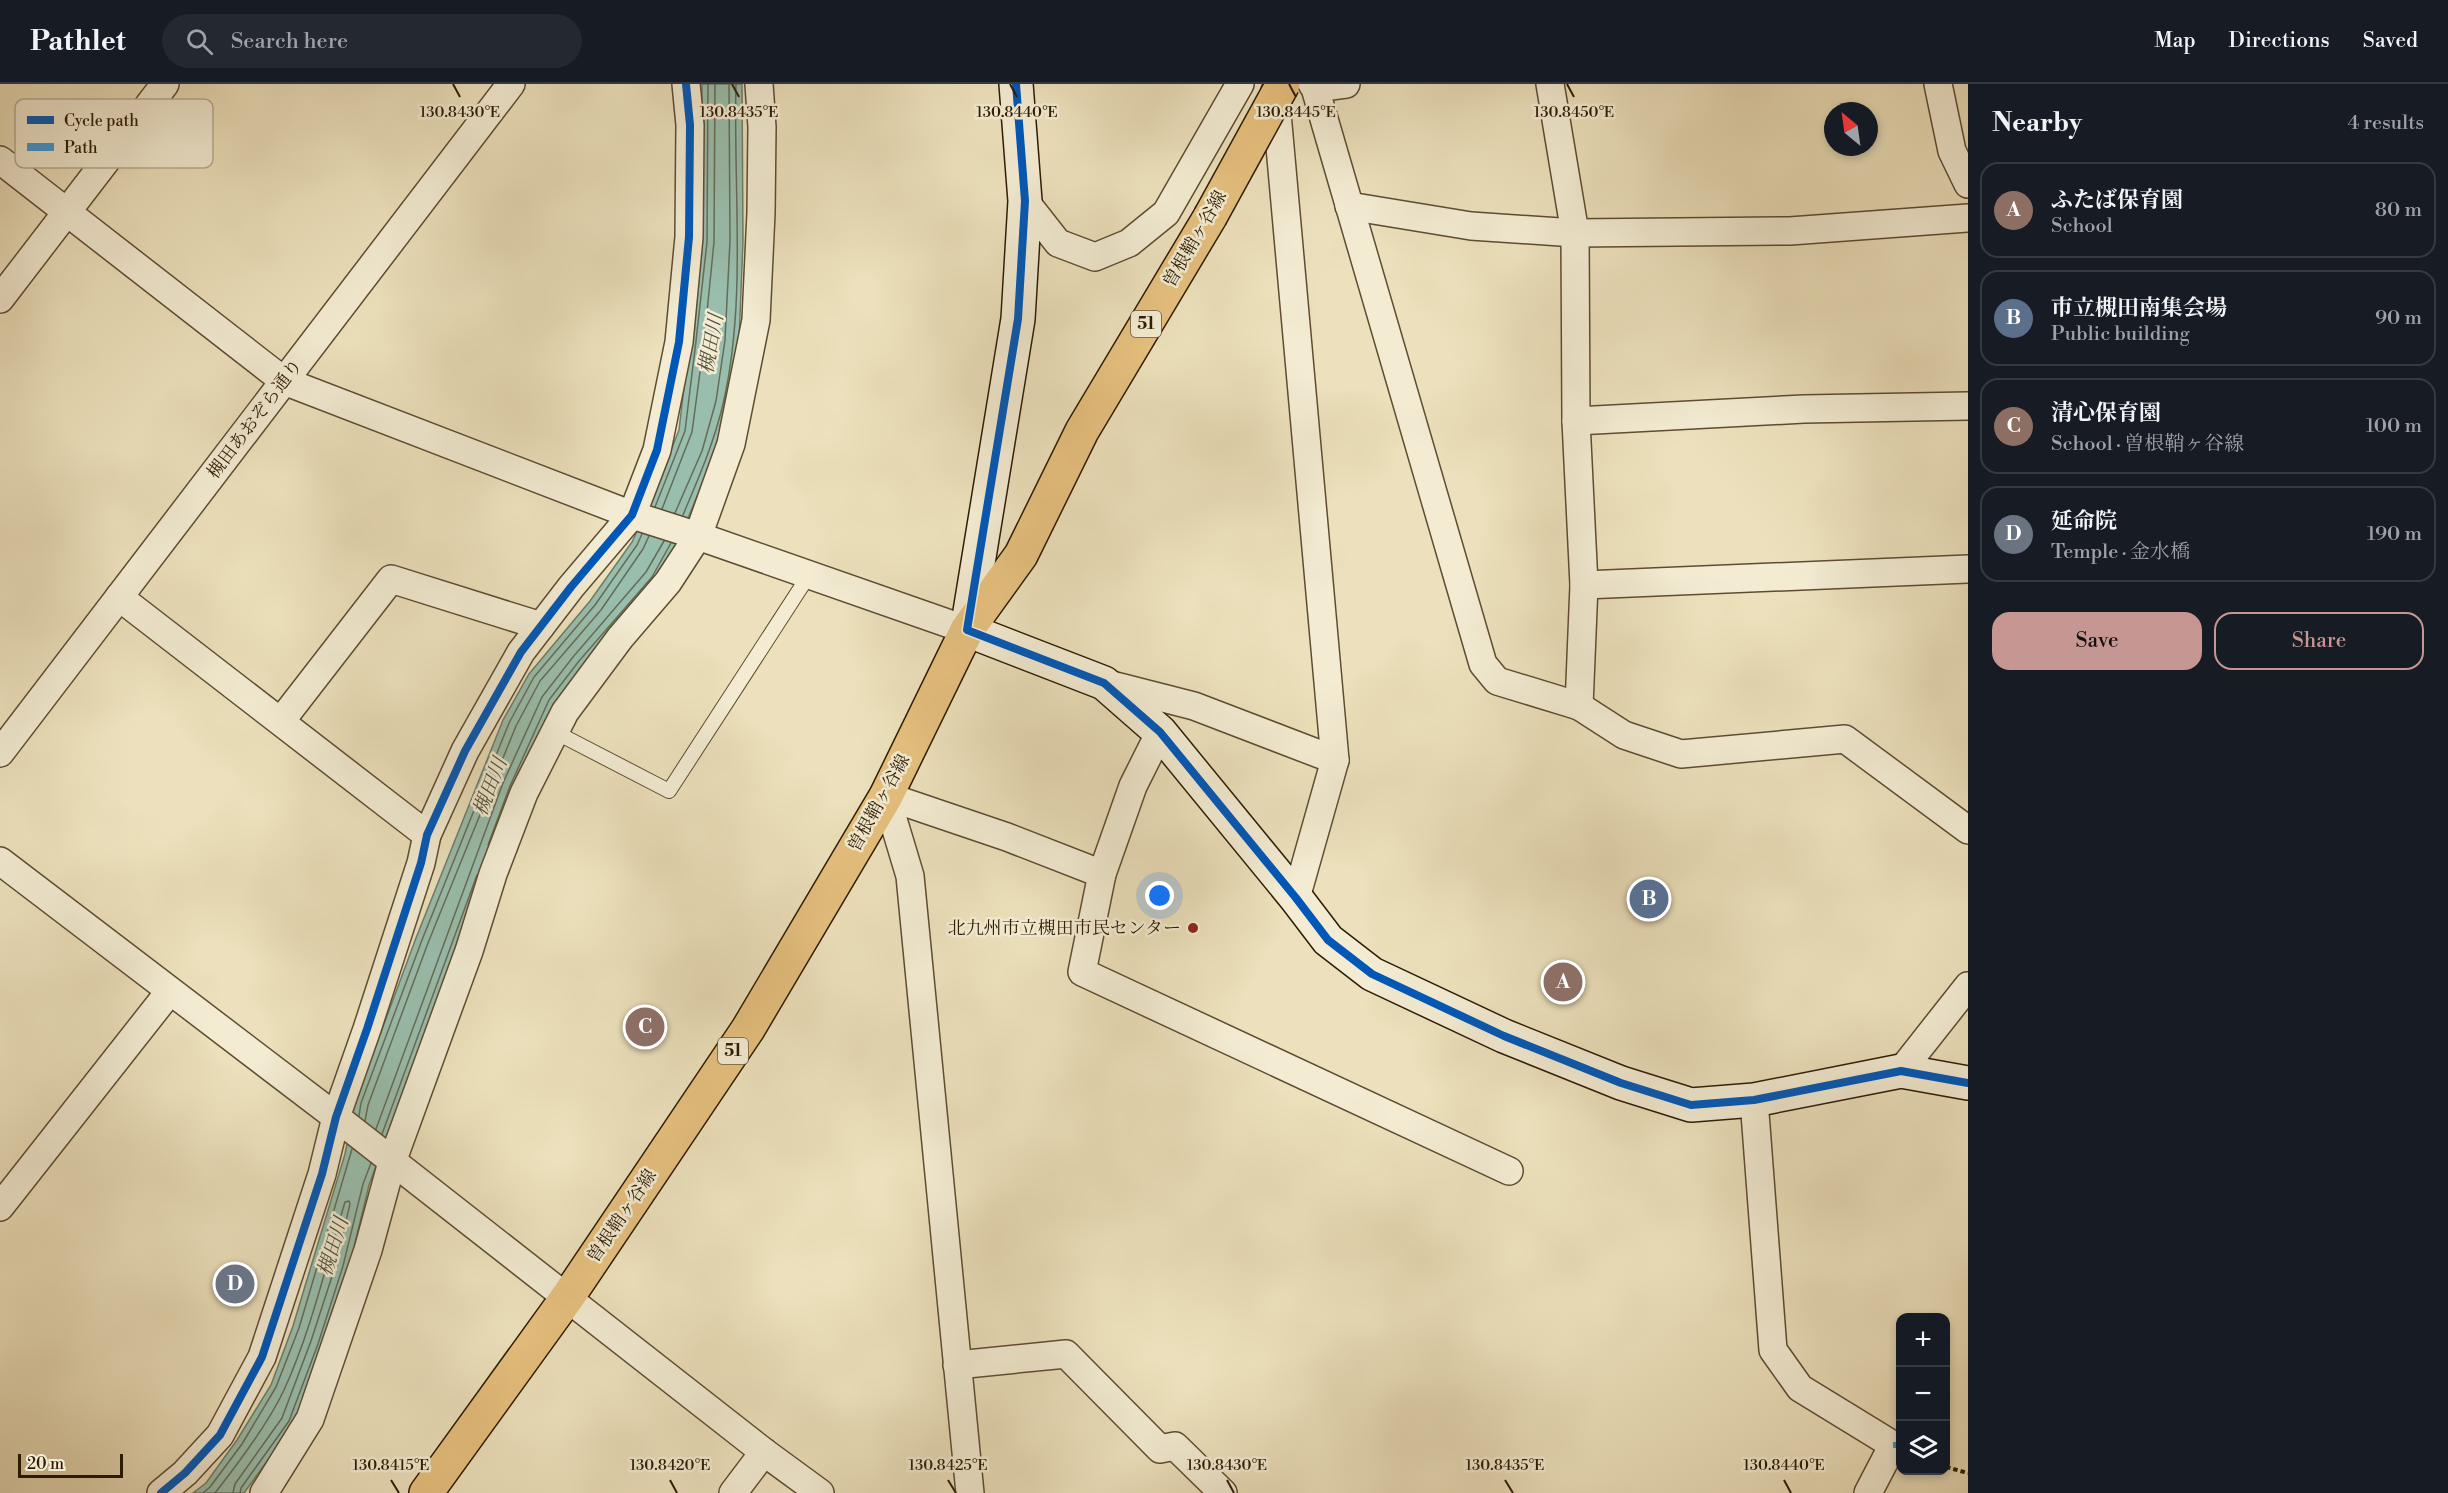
<!DOCTYPE html>
<html lang="en">
<head>
<meta charset="utf-8">
<style>
	body { margin:0; font-family:"Libre Bodoni","Noto Serif JP",serif; background:#242831; color:#f1f3f6 }
	.controls { position:absolute; right:18px; bottom:18px; display:grid; overflow:hidden; border-radius:12px; box-shadow:0 3px 9px #0003 }
	.controls button { width:54px; height:54px; display:grid; place-items:center; padding:0; border:0; border-bottom:2px solid #363941; background:#171b24; color:#f1f3f6; font:30px sans-serif }
	.compass { position:absolute; left:1824px; top:18px; width:54px; height:54px; border-radius:50%; background:#171b24; box-shadow:0 3px 9px #0003; rotate:331deg }
	.scale { position:absolute; left:18px; bottom:15px; width:105px; box-sizing:border-box; padding-left:6px; border:3px solid #2e1b04; border-top:0; font-size:16px; line-height:21px; white-space:nowrap; color:#2e1b04; -webkit-text-stroke:4px #f3ecd3; paint-order:stroke }
	.you { position:absolute; left:1160px; top:812px; width:21px; height:21px; margin:-15px; border:4px solid #fff; border-radius:50%; background:#1a73e8; box-shadow:0 0 0 9px #1a73e833 }
	.badge { display:grid; place-items:center; width:39px; height:39px; border-radius:50%; background:#c59692; color:#fff; font-size:20px; font-weight:700 }
	.pin { position:absolute; translate:-50% -50%; border:3px solid #fff; box-shadow:0 2px 6px #0006 }
	.list { margin:0; padding:0; list-style:none }
	h2 { display:flex; justify-content:space-between; align-items:center; height:78px; margin:0; padding:0 24px; font-size:26px }
	h2 small { font-size:20px; font-weight:400; color:#9ea1a6 }
	.list li { display:grid; grid-template-columns:39px 1fr auto; gap:18px; align-items:center; box-sizing:border-box; height:96px; margin:0 12px 12px; padding:0 12px; border:2px solid #363941; border-radius:18px }
	.list b { display:block; font-size:22px; white-space:nowrap }
	.list p { margin:0; font-size:20px; white-space:nowrap; color:#9ea1a6 }
	.list em { font-size:20px; font-style:normal; color:#9ea1a6 }
	.actions { display:flex; gap:12px; padding:18px 24px }
	.actions a { flex:1; padding:14px 0; border:2px solid #c59692; border-radius:18px; text-align:center; font-size:21px; color:#c59692 }
	.actions .main { background:#c59692; color:#111 }
	.icon { flex:none; width:33px; height:33px; fill:none; stroke:currentColor; stroke-width:2; stroke-linecap:round; stroke-linejoin:round }
	.map { position:relative; flex:none; width:1968px; height:1409px; overflow:hidden }
	header { display:flex; align-items:center; gap:36px; box-sizing:border-box; height:84px; padding:0 30px; background:#171b24; border-bottom:2px solid #363941 }
	header strong { font-size:28px }
	nav { display:flex; gap:33px; margin-inline-start:auto; font-size:21px }
	.search { width:420px; height:54px; background:#242831; display:flex; align-items:center; gap:15px; box-sizing:border-box; padding:0 21px; border-radius:33px; color:#9ea1a6; font-size:22px }
	main { display:flex }
	aside { flex:1; background:#171b24 }
	.map>svg:first-child { display:block }
	.water { fill:#99bead; stroke:#6e7d69; stroke-width:1.5 }
	.lines { fill:none; stroke-linecap:round; stroke-linejoin:round }
	.shore { stroke:#646c58; stroke-width:1.5 }
	.lane-casing { stroke:#5e4c32; stroke-width:16 }
	.street-casing { stroke:#5e4c32; stroke-width:30 }
	.secondary-casing { stroke:#2e1b04; stroke-width:36 }
	.primary-casing { stroke:#2e1b04; stroke-width:36 }
	.path { stroke:#2e1b04; stroke-width:4; stroke-dasharray:4.5 3; stroke-linecap:butt }
	.lane { stroke:#f3ecd3; stroke-width:14 }
	.street { stroke:#f3ecd3; stroke-width:27 }
	.secondary { stroke:#f3ecd3; stroke-width:33 }
	.primary { stroke:#e6c07e; stroke-width:33 }
	.primary-bridge-casing { stroke:#2e1b04; stroke-width:36; stroke-linecap:butt }
	.primary-bridge { stroke:#e6c07e; stroke-width:33 }
	.quiet { stroke:#3d9bdd; stroke-width:6; stroke-dasharray:12 6; stroke-linecap:butt }
	.cycleway-casing { stroke:#f3ecd3; stroke-width:11 }
	.cycleway { stroke:#0057b8; stroke-width:8 }
	.ticks { fill:none; stroke:#2e1b04; stroke-width:2 }
	.poi-dot { fill:#8f2418; stroke:#f3ecd3; stroke-width:2 }
	.labels { text-anchor:middle; dominant-baseline:central; stroke-width:5; stroke-linejoin:round; paint-order:stroke }
	.shield { fill:#f3ecd3; stroke:#695a42; stroke-width:1.5 }
	.shield-label { font-size:16px; font-weight:bold; fill:#2e1b04 }
	.street-label { font-size:18px; fill:#2e1b04; stroke:#f3ecd3 }
	.poi-label { font-size:18px; fill:#2e1b04; stroke:#f3ecd3; text-anchor:end }
	.water-label { font-size:20px; font-style:italic; fill:#53543f; stroke:#f3ecd3 }
	.key { fill:#f3ecd3; stroke:#b8ad95; stroke-width:1.5 }
	.key-label { font-size:16px; fill:#2e1b04 }
	.ticks-label { font-size:15px; text-anchor:middle; fill:#2e1b04; stroke:#f3ecd3; stroke-width:5; stroke-linejoin:round; paint-order:stroke }
</style>
</head>
<body>
<header>
<strong>Pathlet</strong>
<div class="search"><svg class="icon" aria-label="search" viewBox="0 0 24 24"><circle cx="10" cy="10" r="6"/><path d="M15 15l6 6"/></svg>Search here</div>
<nav><a>Map</a><a>Directions</a><a>Saved</a></nav>
</header>
<main>
<div class="map">
<svg width="1968" height="1409" viewBox="0 0 1968 1409">
	<rect width="100%" height="100%" fill="#ece1bc"/>
	<filter id="stains"><feTurbulence type="fractalNoise" baseFrequency=".00333" numOctaves="4"/><feColorMatrix values="0 0 0 0 .2 0 0 0 0 .09 0 0 0 0 .02 0 0 0 .5 -.17"/></filter>
	<radialGradient id="worn" r=".72"><stop offset=".6" stop-color="#630" stop-opacity="0"/><stop offset="1" stop-color="#630" stop-opacity=".3"/></radialGradient>
	<polygon class="water" points="702,0 742,0 743,157 739,257 729,320 714,372 675,465 657,496 583,581 555,619 536,658 369,1101 349,1184 294,1340 244,1409 193,1409 206,1399 237,1356 271,1301 293,1242 345,1070 355,1018 416,854 503,636 529,590 590,517 632,458 653,412 679,346 701,157"/>
	<g class="lines">
		<g class="shore">
			<polyline points="655,423 685,347 696,257 707,158 708,0"/>
			<polyline points="662,425 692,348 704,258 714,158 715,0"/>
			<polyline points="675,429 702,367 716,317 725,256 730,157 729,0"/>
			<path d="M683 431C698 395 714 359 723 320 747 217 733 104 736 0"/>
			<polyline points="488,761 510,702 549,616 579,577 652,493 671,459"/>
			<polyline points="359,1032 361,1019 422,856 509,639 534,593 595,521 637,461 642,450"/>
			<polyline points="365,1037 368,1021 428,859 516,642 540,597 601,526 643,465 649,452"/>
			<polyline points="376,1045 503,699 542,613 573,573 646,488 664,457"/>
			<polyline points="382,1050 477,791"/>
			<polyline points="203,1409 210,1403 242,1360 276,1303 299,1244 352,1065"/>
			<path d="M215 1409C237 1381 269 1338 284 1306 311 1247 326 1181 345 1118L349 1117 350 1120 336 1180 311 1257 282 1334 235 1400 233 1409"/>
			<polyline points="240,1409 241,1404 289,1337 318,1260 343,1182 363,1100 371,1079"/>
		</g>
		<g class="lane-casing">
			<polyline id="lane" points="555,648 669,707 809,491"/>
		</g>
		<g class="street-casing">
			<g id="street">
				<polyline points="1312,0 1315,4 1483,580 1497,597 1579,622 1624,651 1681,670 1845,655 1968,746"/>
				<polyline points="1550,0 1575,149 1576,337 1584,501 1579,622"/>
				<polyline points="1938,0 1952,67 1968,100"/>
				<polyline points="1315,4 1346,0"/>
				<polyline points="1275,7 1335,676 1296,814"/>
				<polyline points="0,76 284,297 632,431 698,452 967,546"/>
				<polyline points="1025,117 1058,159 1095,173 1129,159 1166,129 1240,0"/>
				<polyline points="1349,122 1471,142 1575,149 1790,147 1968,134"/>
				<polyline points="0,215 165,0"/>
				<polyline points="1576,337 1804,325 1968,322"/>
				<polyline points="1584,501 1968,485"/>
				<polyline points="119,513 427,751"/>
				<polyline points="1104,599 1194,622 1335,676"/>
				<polyline points="281,637 391,495 541,542"/>
				<polyline points="1160,648 1133,702 1102,790 1082,888 1509,1087"/>
				<polyline points="0,669 511,0"/>
				<polyline points="886,712 910,792 970,1409"/>
				<polyline points="886,712 1007,753 1102,790"/>
				<polyline points="0,777 336,1033 764,1368 820,1409"/>
				<polyline points="1901,987 1968,902"/>
				<polyline points="1754,1016 1773,1266 1800,1304 1893,1361 1868,1409"/>
				<polyline points="0,1123 170,907"/>
				<polyline points="957,1281 1066,1270 1160,1365 1175,1362 1223,1409"/>
				<polyline points="161,1409 185,1389 220,1351 262,1273 322,1090 336,1033 367,945 421,779 427,751 465,667 521,568 571,503 632,431 657,366 679,258 689,153 690,41 686,0"/>
				<polyline points="264,1409 310,1335 368,1166 392,1078 469,867 493,790 524,709 565,628 620,554 668,498 698,452 731,360 756,236 761,129 762,43 759,0"/>
				<polyline points="733,1409 764,1368"/>
			</g>
		</g>
		<g class="secondary-casing">
			<polyline id="secondary" points="1016,0 1025,117 1018,235 967,546 1104,599 1160,648 1296,814 1328,856 1372,890 1504,952 1621,999 1691,1021 1754,1016 1901,987 1968,999"/>
		</g>
		<g class="primary-casing">
			<polyline id="primary" points="426,1409 567,1214 748,945 886,712 967,546 1021,471 1082,347 1210,133"/>
		</g>
		<polyline class="path" points="1946,1383 1968,1389"/>
		<use href="#lane" class="lane"/>
		<use href="#street" class="street"/>
		<use href="#secondary" class="secondary"/>
		<use href="#primary" class="primary"/>
		<g class="primary-bridge-casing">
			<polyline id="primary-bridge" points="1210,133 1283,0"/>
		</g>
		<use href="#primary-bridge" class="primary-bridge"/>
		<polyline class="quiet" points="1893,1361 1900,1361"/>
		<g class="cycleway-casing">
			<g id="cycleway">
				<polyline points="1016,0 1025,117 1018,235 967,546 1104,599 1160,648 1296,814 1328,856 1372,890 1504,952 1621,999 1691,1021 1754,1016 1901,987 1968,999"/>
				<polyline points="161,1409 185,1389 220,1351 262,1273 322,1090 336,1033 367,945 421,779 427,751 465,667 521,568 571,503 632,431 657,366 679,258 689,153 690,41 686,0"/>
			</g>
		</g>
		<use href="#cycleway" class="cycleway"/>
	</g>
	<path class="ticks" d="M453 0 460 13M732 0 739 13M1010 0 1017 13M1289 0 1296 13M1567 0 1574 13M391 1396 399 1409M670 1396 677 1409M948 1396 956 1409M1227 1396 1234 1409M1505 1396 1513 1409M1784 1396 1791 1409"/>
	<circle class="poi-dot" cx="1193" cy="844" r="6"/>
	<g class="labels">
		<g class="shield">
			<rect x="1131" y="227" width="30" height="26" rx="4.5"/>
			<rect x="718" y="954" width="30" height="26" rx="4.5"/>
		</g>
		<g class="shield-label">
			<text x="1146" y="240">51</text>
			<text x="733" y="967">51</text>
		</g>
		<g class="street-label">
			<text transform="translate(1195 155) rotate(-60)">曽根鞘ヶ谷線</text>
			<text transform="translate(255 335) rotate(-53)">槻田あおぞら通り</text>
			<text transform="translate(879 719) rotate(-61)">曽根鞘ヶ谷線</text>
			<text transform="translate(622 1132) rotate(-56)">曽根鞘ヶ谷線</text>
		</g>
		<g class="poi-label">
			<text x="1181" y="844">北九州市立槻田市民センター</text>
		</g>
		<g class="water-label">
			<text transform="translate(712 260) rotate(-80)">槻田川</text>
			<text transform="translate(491 703) rotate(-69)">槻田川</text>
			<text transform="translate(334 1163) rotate(-73)">槻田川</text>
		</g>
	</g>
	<rect x="15" y="15" width="198" height="69" rx="9" class="key"/>
	<rect x="27" y="32" width="27" height="8" fill="#0057b8"/>
	<rect x="27" y="59" width="27" height="8" fill="#3d9bdd"/>
	<g class="key-label">
		<text x="64" y="42">Cycle path</text>
		<text x="64" y="69">Path</text>
	</g>
	<g class="ticks-label">
		<text x="460" y="33">130.8430°E</text>
		<text x="739" y="33">130.8435°E</text>
		<text x="1017" y="33">130.8440°E</text>
		<text x="1296" y="33">130.8445°E</text>
		<text x="1574" y="33">130.8450°E</text>
		<text x="391" y="1386">130.8415°E</text>
		<text x="670" y="1386">130.8420°E</text>
		<text x="948" y="1386">130.8425°E</text>
		<text x="1227" y="1386">130.8430°E</text>
		<text x="1505" y="1386">130.8435°E</text>
		<text x="1784" y="1386">130.8440°E</text>
	</g>
	<rect width="100%" height="100%" filter="url(#stains)"/>
	<rect width="100%" height="100%" fill="url(#worn)"/>
</svg>
<div class="controls">
<button>+</button>
<button>−</button>
<button><svg class="icon" aria-label="layers" viewBox="0 0 24 24"><path d="M12 4l9 5-9 5-9-5zM3 14l9 5 9-5"/></svg></button>
</div>
<svg class="compass" viewBox="-18 -18 36 36"><path d="M0-13l5 13h-10z" fill="#e53935"/><path d="M0 13l5-13h-10z" fill="#9ea1a6"/></svg>
<div class="scale">20 m</div>
<div class="you"></div>
<div class="pin badge" style="left:1563px;top:898px;background:#8d6e63">A</div>
<div class="pin badge" style="left:1649px;top:815px;background:#5c6f8a">B</div>
<div class="pin badge" style="left:645px;top:943px;background:#8d6e63">C</div>
<div class="pin badge" style="left:235px;top:1200px;background:#6b7280">D</div>
</div>
<aside>
<h2>Nearby<small>4 results</small></h2>
<ul class="list">
<li><span class="badge" style="background:#8d6e63">A</span><div><b>ふたば保育園</b><p>School</p></div><em>80 m</em></li>
<li><span class="badge" style="background:#5c6f8a">B</span><div><b>市立槻田南集会場</b><p>Public building</p></div><em>90 m</em></li>
<li><span class="badge" style="background:#8d6e63">C</span><div><b>清心保育園</b><p>School · 曽根鞘ヶ谷線</p></div><em>100 m</em></li>
<li><span class="badge" style="background:#6b7280">D</span><div><b>延命院</b><p>Temple · 金水橋</p></div><em>190 m</em></li>
</ul>
<div class="actions"><a class="main">Save</a><a>Share</a></div>
</aside>
</main>
</body>
</html>
